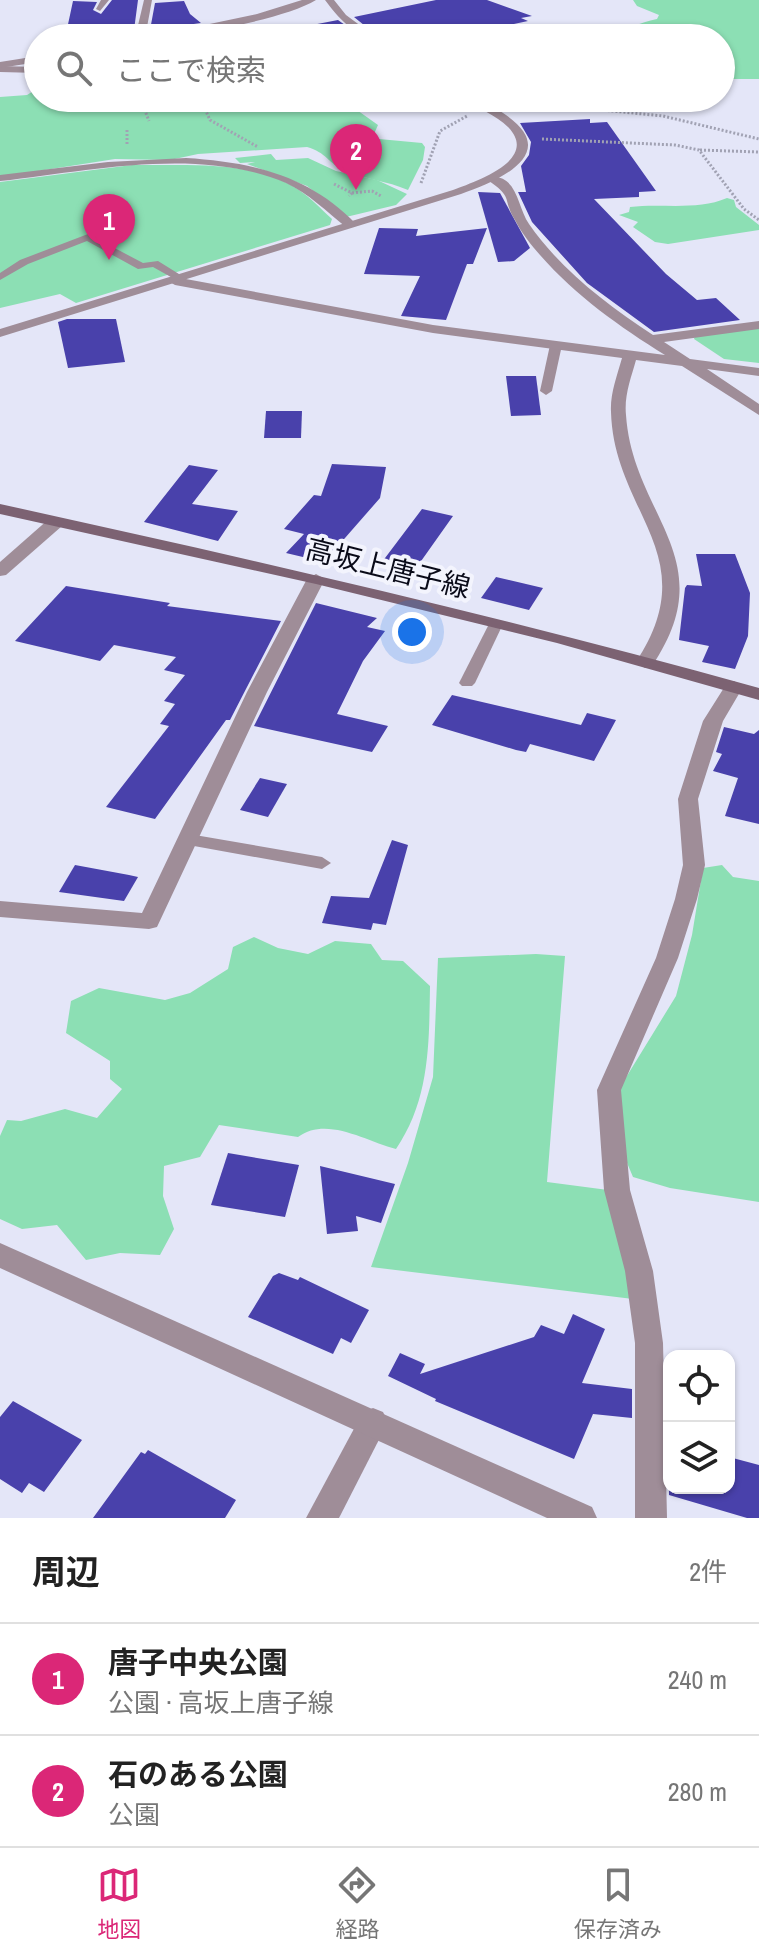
<!DOCTYPE html>
<html lang="ja">
<head>
<meta charset="utf-8">
<style>
	body { margin:0; font-family:"Archivo Narrow","Noto Sans JP",sans-serif; background:#f2f2f2; color:#222 }
	.controls { position:absolute; right:24px; bottom:24px; display:grid; overflow:hidden; border-radius:16px; box-shadow:0 2px 6px #0004 }
	.controls button { width:72px; height:72px; display:grid; place-items:center; padding:0; border:0; border-bottom:2px solid #e0e0e0; background:#fff; color:#222; font:40px sans-serif }
	.you { position:absolute; left:412px; top:632px; width:28px; height:28px; margin:-20px; border:6px solid #fff; border-radius:50%; background:#1a73e8; box-shadow:0 0 0 12px #1a73e833 }
	.badge { display:grid; place-items:center; width:52px; height:52px; border-radius:50%; background:#db2777; color:#fff; font-size:26px; font-weight:700 }
	.pin { position:absolute; translate:-50% -66px; filter:drop-shadow(0 2px 4px #0008) }
	.pin::after { content:''; position:absolute; top:42px; width:28px; height:24px; background:inherit; clip-path:polygon(0 0,100% 0,50% 100%) }
	.list { margin:0; padding:0; list-style:none }
	h2 { display:flex; justify-content:space-between; align-items:center; height:104px; margin:0; padding:0 32px; font-size:34px }
	h2 small { font-size:26px; font-weight:400; color:#767676 }
	.list li { display:grid; grid-template-columns:52px 1fr auto; gap:24px; align-items:center; box-sizing:border-box; height:112px; padding:0 32px; border-top:2px solid #e0e0e0 }
	.list b { display:block; font-size:30px; white-space:nowrap }
	.list p { margin:0; font-size:26px; white-space:nowrap; color:#767676 }
	.list em { font-size:26px; font-style:normal; color:#767676 }
	.icon { flex:none; width:44px; height:44px; fill:none; stroke:currentColor; stroke-width:2; stroke-linecap:round; stroke-linejoin:round }
	.map { position:relative; flex:none; width:759px; height:1518px; overflow:hidden }
	.search { position:absolute; background:#fff; box-shadow:0 2px 6px #0004; left:24px; right:24px; top:24px; height:88px; display:flex; align-items:center; gap:20px; box-sizing:border-box; padding:0 28px; border-radius:44px; color:#767676; font-size:30px }
	.sheet { height:328px; background:#fff }
	nav { display:flex; justify-content:space-around; align-items:center; box-sizing:border-box; height:112px; border-top:2px solid #e0e0e0; background:#fff; font-size:22px; color:#767676 }
	nav a { display:grid; justify-items:center; gap:4px }
	nav .on { color:#db2777 }
	.map>svg:first-child { display:block }
	.green { fill:#8cdfb4 }
	.building { fill:#4941ab }
	.lines { fill:none; stroke-linecap:round; stroke-linejoin:round }
	.path { stroke:#a1a2b3; stroke-width:3; stroke-dasharray:2 2; stroke-linecap:butt }
	.service { fill:#9f8d98; fill-rule:evenodd }
	.minor { fill:#9f8d98; fill-rule:evenodd }
	.tertiary { fill:#9f8d98; fill-rule:evenodd }
	.secondary { fill:#7c6272; fill-rule:evenodd }
	.labels { text-anchor:middle; dominant-baseline:central; stroke-width:8; stroke-linejoin:round; paint-order:stroke }
	.street-label { font-size:28px; fill:#090a18; stroke:#f3f4fd }
</style>
</head>
<body>
<div class="map">
<svg width="759" height="1518" viewBox="0 0 759 1518">
	<rect width="100%" height="100%" fill="#e4e6f8"/>
	<g class="green">
		<path d="M633 0H759V79H721V38H547L557 32 553 28C572 23 589 33 609 32 627 31 639 22 657 19L659 15 637 6Z"/>
		<path d="M38 88V98H340L378 125 374 134 379 139 422 143 425 147 423 160 408 190C387 181 365 179 345 171 329 164 326 152 307 147L198 154 170 160 115 159 0 177V97L27 95Z"/>
		<polygon points="271,154 276,160 308,158 336,171 377,180 407,194 396,205 346,217 307,186 247,164 255,162 240,163 235,158"/>
		<path d="M132 165C184 166 253 159 299 190 311 198 321 209 332 219L330 225 76 303 60 294 0 308V182Z"/>
		<path d="M727 198 734 200 736 207 759 225V230L668 244 655 242 633 227 638 222 619 215 629 212 630 207C661 203 697 211 727 198Z"/>
		<polygon points="759,326 759,363 724,359 694,339 695,336"/>
		<polygon points="722,865 733,877 759,881 759,1202 670,1188 633,1177 622,1151 614,1097 676,996 692,935 703,868"/>
		<path d="M254 937 278 948 308 954 335 941 371 944 382 960 403 961 430 986C429 1044 430 1099 396 1149 365 1141 327 1116 298 1137L219 1125 200 1157 164 1166 163 1196 174 1229 160 1255 120 1253 86 1260 57 1225 22 1229 0 1219V1136L7 1120 21 1121 65 1109 97 1118 122 1089 110 1079V1061L66 1033 71 1001 99 988 165 1000 190 993 228 969 233 947Z"/>
		<polygon points="536,954 565,956 547,1182 608,1190 633,1299 371,1267 408,1163 433,1077 438,958"/>
	</g>
	<g class="building">
		<polygon points="112,0 138,0 134,30 79,32 67,29 73,1 97,2 93,10 101,14"/>
		<polygon points="436,0 487,0 532,16 521,18 528,21 486,30 500,38 380,38 354,17"/>
		<polygon points="184,1 190,14 201,23 150,30 155,3"/>
		<polygon points="338,20 363,38 308,38 307,26"/>
		<polygon points="590,119 590,123 607,122 656,191 639,192 639,197 594,199 666,274 697,300 716,298 740,320 654,332 587,283 532,222 518,192 526,192 521,166 529,155 531,142 520,123"/>
		<polygon points="478,192 500,193 530,248 514,261 498,262"/>
		<polygon points="379,228 418,229 416,236 487,228 473,264 467,264 446,320 401,316 420,276 364,274"/>
		<polygon points="67,319 116,319 125,362 68,368 58,322"/>
		<polygon points="506,376 536,376 541,415 511,416"/>
		<polygon points="266,411 302,411 301,438 264,438"/>
		<polygon points="332,464 386,467 380,498 324,562 286,553 304,534 284,529 314,495 321,496"/>
		<polygon points="189,465 218,470 192,504 238,511 218,541 144,522"/>
		<polygon points="422,509 453,516 419,564 415,563 409,572 379,566"/>
		<polygon points="696,554 735,554 750,593 748,636 735,669 702,662 709,646 679,640 685,588 687,585 702,586"/>
		<polygon points="496,577 543,588 529,610 481,598"/>
		<polygon points="66,586 170,603 167,606 281,621 230,720 226,720 155,819 106,807 169,726 160,724 175,704 164,701 185,675 164,670 176,657 114,645 100,661 15,641"/>
		<polygon points="316,603 377,618 367,627 385,631 363,661 337,714 388,726 372,752 254,726"/>
		<polygon points="452,695 581,725 587,713 616,720 594,761 530,744 526,752 516,750 432,725"/>
		<polygon points="724,727 754,734 759,730 759,824 725,816 738,778 713,771 722,754 716,752"/>
		<polygon points="260,778 287,784 268,817 240,810"/>
		<polygon points="392,840 408,845 386,925 373,923 371,930 322,923 331,896 369,898"/>
		<polygon points="75,865 129,875 138,877 124,901 59,892"/>
		<polygon points="228,1153 299,1165 285,1217 211,1205"/>
		<polygon points="320,1166 395,1184 381,1223 356,1216 358,1231 327,1234"/>
		<polygon points="279,1273 298,1280 300,1277 369,1310 351,1343 341,1338 333,1354 248,1317 273,1276"/>
		<polygon points="573,1314 605,1329 582,1383 632,1389 632,1418 593,1414 574,1459 435,1401 436,1399 388,1376 400,1353 425,1364 420,1374 534,1337 541,1325 564,1334"/>
		<polygon points="13,1401 82,1440 44,1492 29,1483 22,1493 0,1479 0,1417"/>
		<polygon points="148,1450 236,1500 225,1518 93,1518 141,1452 145,1454"/>
		<polygon points="729,1457 759,1465 759,1518 747,1518 669,1495 669,1488 729,1488"/>
	</g>
	<g class="lines">
		<g class="path">
			<polyline points="140,98 149,121"/>
			<polyline points="200,98 210,120 258,147"/>
			<polyline points="512,101 663,116 759,139"/>
			<polyline points="127,130 127,145"/>
			<polyline points="542,139 675,145 699,150 744,209 759,220"/>
			<polyline points="700,150 759,152"/>
			<polyline points="421,183 440,131 467,116"/>
			<polyline points="334,184 352,193 349,196"/>
			<polyline points="352,193 372,191 381,196"/>
		</g>
		<g class="service">
			<polygon points="101,0 109,0 100,11 96,9"/>
			<polygon points="88,234 143,263 158,261 187,279 178,281 153,267 138,269 87,241 28,264 0,280 0,273 20,260"/>
			<polygon points="556,342 562,345 552,391 546,395 540,391 550,345"/>
			<polygon points="496,620 503,624 475,683 472,686 462,686 459,683 489,624"/>
			<polygon points="189,834 322,857 331,863 322,869 183,844 181,840"/>
		</g>
		<g class="minor">
			<polygon points="144,0 152,0 145,38 135,38"/>
			<polygon points="0,66 38,67 38,73 0,72"/>
			<path d="M186 158C251 162 309 175 356 224L346 227C327 212 308 193 286 183 198 146 91 171 0 181V175L108 162Z"/>
			<path d="M489 177C518 174 517 207 529 224 561 270 606 304 653 335L759 321V329L664 342 690 359 759 368V376L707 369 759 404V415L682 366 636 360C631 378 624 396 626 415 633 517 724 559 652 666L645 668 636 662C706 555 614 514 611 412 610 394 617 376 622 358L433 333 175 285 168 281 175 277 433 325 665 355C620 327 576 296 540 255 531 245 521 232 515 220 502 199 514 198 489 181Z"/>
			<polygon points="316,574 325,579 267,692 157,927 149,929 0,917 0,901 142,913 247,692 307,579"/>
			<polygon points="734,681 743,687 723,721 698,799 705,865 697,899 678,958 621,1090 630,1190 653,1271 663,1343 667,1518 635,1518 635,1343 625,1271 604,1190 597,1090 656,958 675,899 683,865 678,799 703,721 727,683"/>
			<polygon points="373,1408 383,1412 388,1422 339,1518 306,1518 363,1412"/>
		</g>
		<g class="tertiary">
			<path d="M302 0H316C283 20 183 38 143 38L257 14Z"/>
			<path d="M325 0H334L346 15 377 38C355 38 337 16 325 0Z"/>
			<polygon points="38,56 38,62 0,68 0,62"/>
			<path d="M466 98C482 98 493 106 506 115 562 154 498 181 461 194L0 337V329L453 190C476 181 540 160 508 127 496 115 478 109 466 98Z"/>
			<polygon points="56,517 64,522 62,526 6,575 0,576 0,562 50,518"/>
			<polygon points="0,1243 592,1507 597,1518 547,1518 0,1268"/>
		</g>
		<path class="secondary" d="M0 504C255 560 508 618 759 688V700L557 643 316 584 0 514Z"/>
	</g>
	<g class="labels">
		<g class="street-label">
			<text transform="translate(388 568) rotate(14)">高坂上唐子線</text>
		</g>
	</g>
</svg>
<div class="controls">
<button><svg class="icon" aria-label="locate" viewBox="0 0 24 24"><circle cx="12" cy="12" r="6"/><path d="M12 2v4M12 18v4M2 12h4M18 12h4"/></svg></button>
<button><svg class="icon" aria-label="layers" viewBox="0 0 24 24"><path d="M12 4l9 5-9 5-9-5zM3 14l9 5 9-5"/></svg></button>
</div>
<div class="you"></div>
<div class="pin badge" style="left:109px;top:260px">1</div>
<div class="pin badge" style="left:356px;top:190px">2</div>
<div class="search"><svg class="icon" aria-label="search" viewBox="0 0 24 24"><circle cx="10" cy="10" r="6"/><path d="M15 15l6 6"/></svg>ここで検索</div>
</div>
<section class="sheet">
<h2>周辺<small>2件</small></h2>
<ul class="list">
<li><span class="badge">1</span><div><b>唐子中央公園</b><p>公園 · 高坂上唐子線</p></div><em>240 m</em></li>
<li><span class="badge">2</span><div><b>石のある公園</b><p>公園</p></div><em>280 m</em></li>
</ul>
</section>
<nav>
<a class="on"><svg class="icon" aria-label="map" viewBox="0 0 24 24"><path d="M3 6l6-2 6 2 6-2v14l-6 2-6-2-6 2zM9 4v14M15 6v14"/></svg>地図</a>
<a><svg class="icon" aria-label="directions" viewBox="0 0 24 24"><path d="M12 3l9 9-9 9-9-9zM9 14v-3h6M13 9l2 2-2 2"/></svg>経路</a>
<a><svg class="icon" aria-label="saved" viewBox="0 0 24 24"><path d="M7 4h10v16l-5-4-5 4z"/></svg>保存済み</a>
</nav>
</body>
</html>
